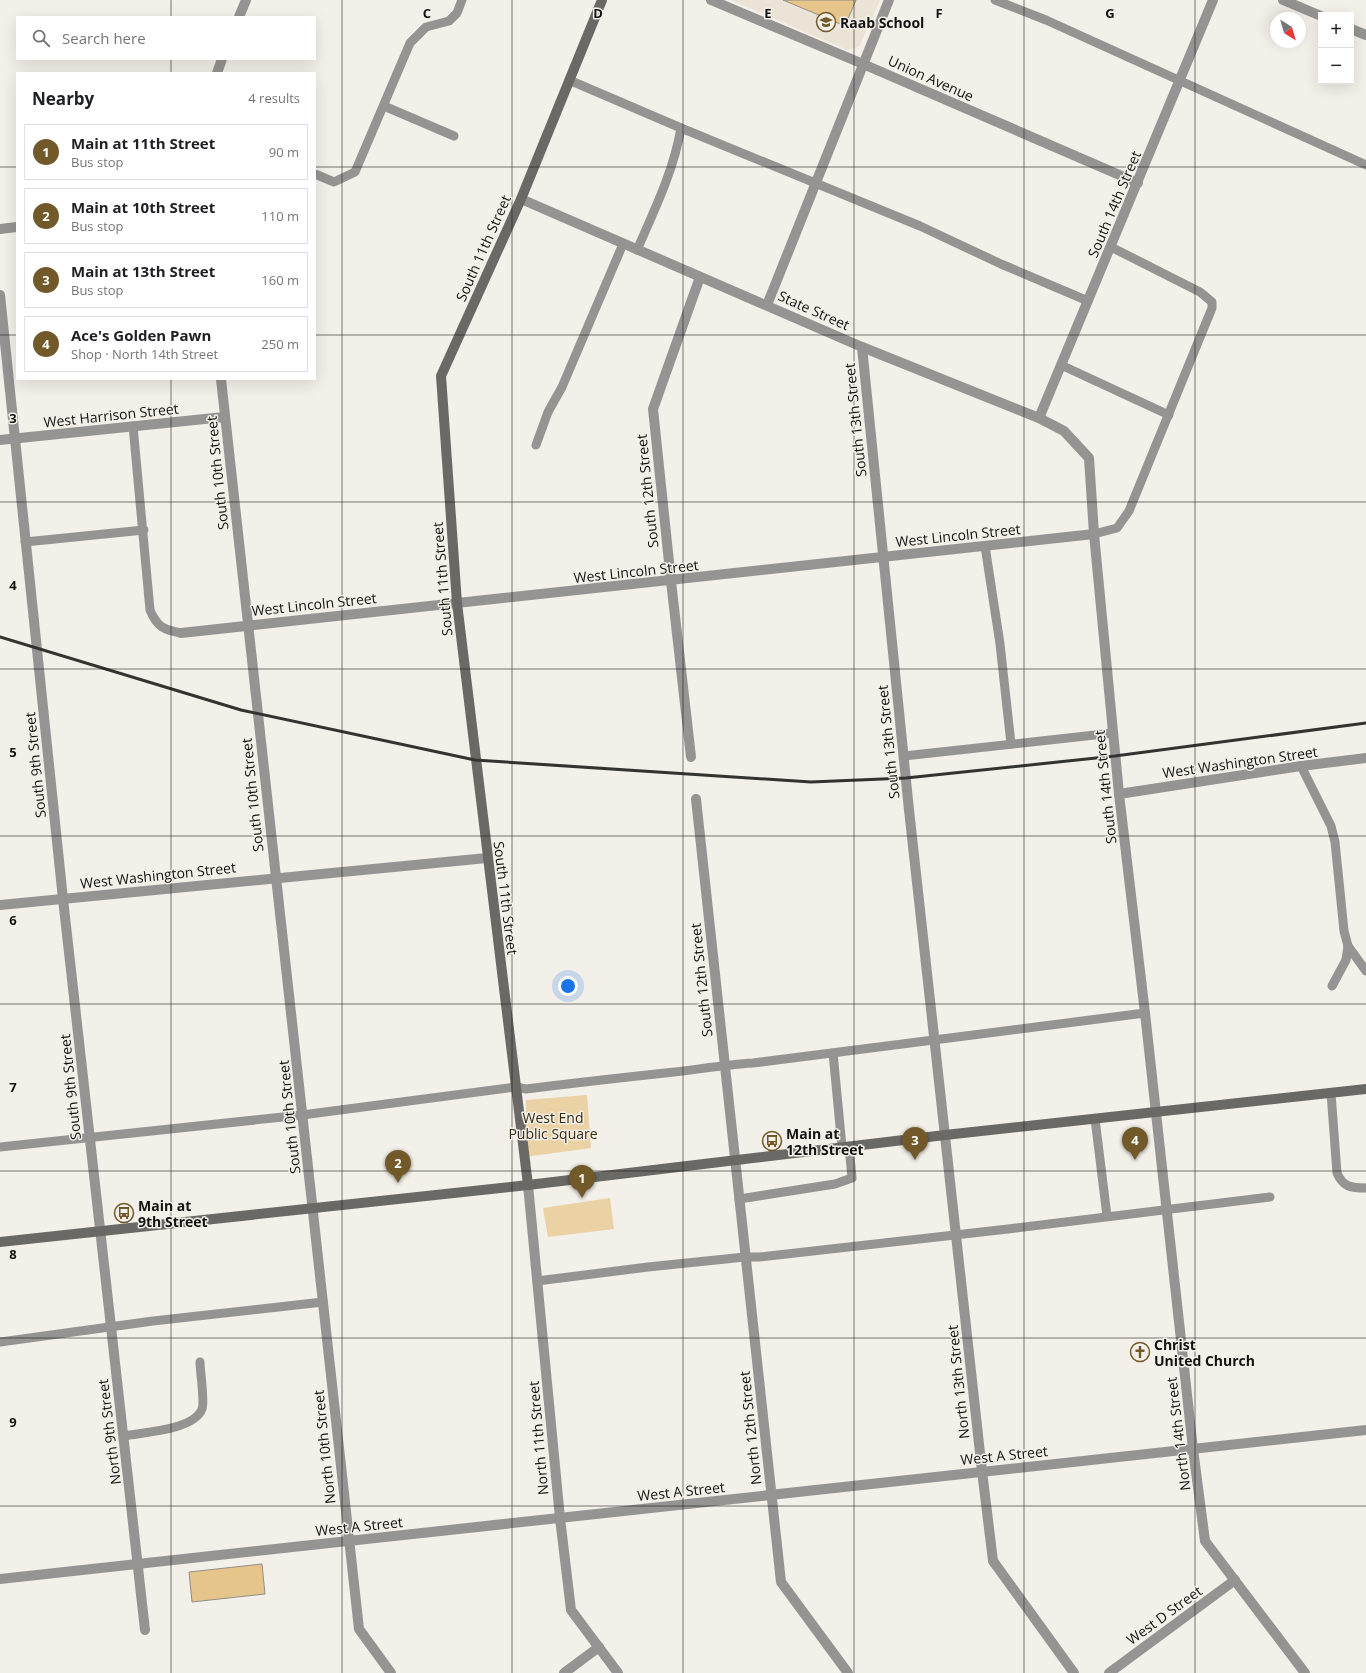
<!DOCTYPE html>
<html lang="en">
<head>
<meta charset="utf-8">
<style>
	body { margin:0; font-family:"Open Sans",sans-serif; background:#f6f6f6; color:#202124 }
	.controls { position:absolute; right:12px; top:12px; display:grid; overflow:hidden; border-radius:0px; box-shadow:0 4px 16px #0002 }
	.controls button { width:36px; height:36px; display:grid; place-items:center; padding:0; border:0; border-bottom:1px solid #e0e0e0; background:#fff; color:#202124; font:20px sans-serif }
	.compass { position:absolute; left:1270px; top:12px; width:36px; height:36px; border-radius:50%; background:#fff; box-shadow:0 4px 16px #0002; rotate:143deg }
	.you { position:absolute; left:568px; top:986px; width:14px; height:14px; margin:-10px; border:3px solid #fff; border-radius:50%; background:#1a73e8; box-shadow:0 0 0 6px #1a73e833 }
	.badge { display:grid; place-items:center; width:26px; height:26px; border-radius:50%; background:#71592a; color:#fff; font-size:13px; font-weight:700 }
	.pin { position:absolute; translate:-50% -33px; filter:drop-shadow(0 1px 2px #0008) }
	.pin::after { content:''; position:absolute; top:21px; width:14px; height:12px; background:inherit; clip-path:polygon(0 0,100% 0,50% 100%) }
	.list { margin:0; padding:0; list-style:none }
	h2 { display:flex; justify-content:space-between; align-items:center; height:52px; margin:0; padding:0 16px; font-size:17px }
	h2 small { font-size:13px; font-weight:400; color:#757577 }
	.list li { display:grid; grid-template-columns:26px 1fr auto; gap:12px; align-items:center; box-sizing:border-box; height:56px; margin:0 8px 8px; padding:0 8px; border:1px solid #e0e0e0; border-radius:0px }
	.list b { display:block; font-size:15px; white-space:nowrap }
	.list p { margin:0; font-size:13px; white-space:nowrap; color:#757577 }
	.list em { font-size:13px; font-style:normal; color:#757577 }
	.icon { flex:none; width:22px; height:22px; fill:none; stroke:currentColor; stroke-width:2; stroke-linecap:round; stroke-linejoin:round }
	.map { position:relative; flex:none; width:1366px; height:1673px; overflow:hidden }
	.search { position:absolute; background:#fff; box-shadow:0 4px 16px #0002; left:16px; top:16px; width:300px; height:44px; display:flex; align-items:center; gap:10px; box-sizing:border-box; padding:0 14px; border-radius:0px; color:#757577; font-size:15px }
	.panel { position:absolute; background:#fff; box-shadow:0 4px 16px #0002; left:16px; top:72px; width:300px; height:308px; border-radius:0px }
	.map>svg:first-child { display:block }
	.built { fill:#ebe3d6 }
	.green { fill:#ead2a5 }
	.building { fill:#e5c58a; stroke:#928e88 }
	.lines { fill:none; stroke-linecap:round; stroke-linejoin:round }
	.lane { stroke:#969492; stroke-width:9 }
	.street { stroke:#969492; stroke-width:10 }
	.secondary { stroke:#6b6965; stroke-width:10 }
	.rail { stroke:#343330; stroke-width:3 }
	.grid { fill:none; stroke:#131210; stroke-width:1; stroke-opacity:0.55 }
	.labels { text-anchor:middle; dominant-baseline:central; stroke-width:3; stroke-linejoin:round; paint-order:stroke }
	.poi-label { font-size:14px; font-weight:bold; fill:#131210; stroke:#f3efe9; text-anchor:start }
	.street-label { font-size:14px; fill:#131210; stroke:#f3efe9 }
	.park-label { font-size:14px; fill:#372a0f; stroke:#f3efe9 }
	.grid-label { font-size:13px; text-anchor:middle; font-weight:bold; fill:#131210; stroke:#f3efe9; stroke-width:3; stroke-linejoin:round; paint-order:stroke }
</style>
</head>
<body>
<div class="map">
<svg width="1366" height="1673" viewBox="0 0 1366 1673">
	<rect width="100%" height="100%" fill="#f3efe9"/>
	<polygon class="built" points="731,0 880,0 861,43 858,47 847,50"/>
	<g class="green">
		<polygon points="587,1095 591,1148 525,1157 526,1100"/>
		<polygon points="610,1198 614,1229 548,1237 543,1208"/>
	</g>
	<g class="building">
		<polygon points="783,0 856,0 845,26"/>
		<polygon points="262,1564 265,1594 192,1602 189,1572"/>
	</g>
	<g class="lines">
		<g class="lane">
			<polyline points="995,0 1046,20 1366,165"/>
			<polyline points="569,80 681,128"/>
			<polyline points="384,106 454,136"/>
			<polyline points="315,174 334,182 355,172 410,43 426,27 449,21 457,13 462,0"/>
			<path d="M637 250C654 211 674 170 681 128L920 226 1001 264 1088 301"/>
			<polyline points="1061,365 1169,415"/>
			<path d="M133 426 150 610C157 627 164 630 181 633"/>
			<polyline points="536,445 548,412 562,387 623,244"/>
			<polyline points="1094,534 1117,528 1129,511 1212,308 1212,302 1200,292 1111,247"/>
			<polyline points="25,542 144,530"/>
			<polyline points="985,546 1000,644 1011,744"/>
			<polyline points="904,756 1113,733"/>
			<polyline points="1301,766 1331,826 1335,842 1344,931 1348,946 1366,971"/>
			<polyline points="1332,986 1346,960 1348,946"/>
			<polyline points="833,1053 842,1147"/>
			<path d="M1331 1093 1337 1173C1343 1187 1351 1188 1366 1188"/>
			<polyline points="1095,1119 1107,1216"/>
			<path d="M0 1147 302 1115 516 1087 526 1089C573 1083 619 1078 665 1073 695 1070 723 1065 753 1063L1145 1013"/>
			<polyline points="739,1199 835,1184 852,1178 849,1146"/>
			<polyline points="537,1281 648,1267 745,1257 759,1257 1008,1229 1270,1197"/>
			<polyline points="0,1342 153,1321 323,1302"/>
			<path d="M124 1436C144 1432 194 1430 202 1409 205 1402 200 1371 200 1362"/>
		</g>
		<g class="street">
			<polyline points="711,0 863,64 1138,183"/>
			<polyline points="1283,0 1321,16"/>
			<polyline points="239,17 246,0"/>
			<polyline points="1351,29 1366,35"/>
			<polyline points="217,73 222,59"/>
			<polyline points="521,199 862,347 1039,418 1064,431 1089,458 1094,534 1119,794 1145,1013 1193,1449 1205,1541 1305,1673"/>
			<polyline points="0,229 17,227"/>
			<polyline points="0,295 63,899 145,1630"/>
			<polyline points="767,305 889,0"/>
			<polyline points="862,347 909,810 982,1471 993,1561 1074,1673"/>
			<polyline points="221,379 359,1629 391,1673"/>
			<polyline points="1039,418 1213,0"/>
			<polyline points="0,440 224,417"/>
			<path d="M181 633C485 601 789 567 1094 534"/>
			<polyline points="691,757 671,581 653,409 700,277"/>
			<polyline points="1119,794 1301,766 1366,758"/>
			<polyline points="696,799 781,1582 848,1673"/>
			<polyline points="0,905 487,858"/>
			<polyline points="528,1185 560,1518 571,1610 618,1673"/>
			<polyline points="0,1579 1366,1430"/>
			<polyline points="564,1673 599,1647"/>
			<polyline points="1109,1673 1235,1580"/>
		</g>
		<g class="secondary">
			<polyline points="528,1185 457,603 441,376 521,199 602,0"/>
			<polyline points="0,1242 528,1185 945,1135 1366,1089"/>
		</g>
		<polyline class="rail" points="0,637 241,710 475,760 811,782 906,778 1115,756 1366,723"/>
	</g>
	<path class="grid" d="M171 0V17M342 0V1673M512 0V1673M683 0V1673M854 0V1673M1024 0V1673M1195 0V1673M171 59V73M0 167H17M315 167H1366M0 335H17M315 335H1366M171 379V1673M0 502H1366M0 669H1366M0 836H1366M0 1004H1366M0 1171H1366M0 1338H1366M0 1506H1366"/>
	<defs>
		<g id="school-ring" transform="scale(1)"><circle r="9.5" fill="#f3efe9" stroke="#71592a" stroke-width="1.5"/><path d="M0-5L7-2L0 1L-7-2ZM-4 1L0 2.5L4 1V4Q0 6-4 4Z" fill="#71592a"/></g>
		<g id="bus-ring" transform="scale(1)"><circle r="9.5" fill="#f3efe9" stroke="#71592a" stroke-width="1.5"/><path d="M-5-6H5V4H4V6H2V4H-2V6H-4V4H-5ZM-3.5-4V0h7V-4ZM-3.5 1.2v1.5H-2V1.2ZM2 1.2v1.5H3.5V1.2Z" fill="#71592a"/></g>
		<g id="church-ring" transform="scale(1)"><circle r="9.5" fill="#f3efe9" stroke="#71592a" stroke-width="1.5"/><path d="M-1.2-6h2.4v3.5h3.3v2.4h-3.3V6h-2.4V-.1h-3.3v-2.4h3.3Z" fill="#71592a"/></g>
	</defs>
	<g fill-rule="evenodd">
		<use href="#school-ring" x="826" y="22"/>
		<use href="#bus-ring" x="772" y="1141"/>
		<use href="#bus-ring" x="124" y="1213"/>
		<use href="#church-ring" x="1140" y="1352"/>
	</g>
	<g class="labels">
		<g class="poi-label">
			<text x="840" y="22">Raab School</text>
			<text x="786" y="1133">Main at<tspan x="786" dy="16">12th Street</tspan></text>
			<text x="138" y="1205">Main at<tspan x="138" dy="16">9th Street</tspan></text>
			<text x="1154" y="1344">Christ<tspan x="1154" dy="16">United Church</tspan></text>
		</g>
		<g class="street-label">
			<text transform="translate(931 78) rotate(24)">Union Avenue</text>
			<text transform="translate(1114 204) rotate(-67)">South 14th Street</text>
			<text transform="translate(483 248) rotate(-66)">South 11th Street</text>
			<text transform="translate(814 310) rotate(24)">State Street</text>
			<text transform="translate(111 415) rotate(-6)">West Harrison Street</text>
			<text transform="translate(855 420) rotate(-96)">South 13th Street</text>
			<text transform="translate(217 473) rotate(-96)">South 10th Street</text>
			<text transform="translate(647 491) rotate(-96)">South 12th Street</text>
			<text transform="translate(958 535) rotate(-6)">West Lincoln Street</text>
			<text transform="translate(636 571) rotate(-6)">West Lincoln Street</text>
			<text transform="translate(442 579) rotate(-95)">South 11th Street</text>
			<text transform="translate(314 604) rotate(-6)">West Lincoln Street</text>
			<text transform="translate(888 742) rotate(-96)">South 13th Street</text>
			<text transform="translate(1240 762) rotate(-8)">West Washington Street</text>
			<text transform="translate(35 765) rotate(-96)">South 9th Street</text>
			<text transform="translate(1105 787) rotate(-96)">South 14th Street</text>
			<text transform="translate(252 795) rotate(-96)">South 10th Street</text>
			<text transform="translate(158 875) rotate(-6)">West Washington Street</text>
			<text transform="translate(506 898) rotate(83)">South 11th Street</text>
			<text transform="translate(701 980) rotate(-96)">South 12th Street</text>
			<text transform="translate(70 1087) rotate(-96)">South 9th Street</text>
			<text transform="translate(289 1117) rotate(-96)">South 10th Street</text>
			<text transform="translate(958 1382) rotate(-96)">North 13th Street</text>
			<text transform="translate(750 1428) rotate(-96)">North 12th Street</text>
			<text transform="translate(109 1432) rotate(-97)">North 9th Street</text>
			<text transform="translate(1178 1434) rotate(-97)">North 14th Street</text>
			<text transform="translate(538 1438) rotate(-95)">North 11th Street</text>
			<text transform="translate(324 1447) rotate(-96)">North 10th Street</text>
			<text transform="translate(1004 1455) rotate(-6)">West A Street</text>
			<text transform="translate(681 1491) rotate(-6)">West A Street</text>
			<text transform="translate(359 1526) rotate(-6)">West A Street</text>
			<text transform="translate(1164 1615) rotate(-36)">West D Street</text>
		</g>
		<g class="park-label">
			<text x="553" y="1117">West End<tspan x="553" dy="16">Public Square</tspan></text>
		</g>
	</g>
	<g class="grid-label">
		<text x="427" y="18">C</text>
		<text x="598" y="18">D</text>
		<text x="768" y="18">E</text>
		<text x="939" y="18">F</text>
		<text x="1110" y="18">G</text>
		<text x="13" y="423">3</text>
		<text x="13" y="590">4</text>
		<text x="13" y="757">5</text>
		<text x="13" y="925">6</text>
		<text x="13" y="1092">7</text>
		<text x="13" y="1259">8</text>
		<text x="13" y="1427">9</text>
	</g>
</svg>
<div class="controls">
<button>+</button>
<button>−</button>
</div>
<svg class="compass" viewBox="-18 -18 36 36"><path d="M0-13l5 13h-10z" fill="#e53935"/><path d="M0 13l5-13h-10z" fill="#757577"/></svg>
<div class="you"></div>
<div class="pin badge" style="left:582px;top:1198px">1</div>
<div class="pin badge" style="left:398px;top:1183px">2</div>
<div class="pin badge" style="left:915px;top:1160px">3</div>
<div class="pin badge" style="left:1135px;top:1160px">4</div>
<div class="search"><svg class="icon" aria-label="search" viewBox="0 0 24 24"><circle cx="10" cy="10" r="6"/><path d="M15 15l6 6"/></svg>Search here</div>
<section class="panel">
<h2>Nearby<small>4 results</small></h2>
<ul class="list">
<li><span class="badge">1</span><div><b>Main at 11th Street</b><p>Bus stop</p></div><em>90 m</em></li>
<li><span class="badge">2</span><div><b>Main at 10th Street</b><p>Bus stop</p></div><em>110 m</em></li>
<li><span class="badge">3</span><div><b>Main at 13th Street</b><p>Bus stop</p></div><em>160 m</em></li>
<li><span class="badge">4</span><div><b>Ace's Golden Pawn</b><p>Shop · North 14th Street</p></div><em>250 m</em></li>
</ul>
</section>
</div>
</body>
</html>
